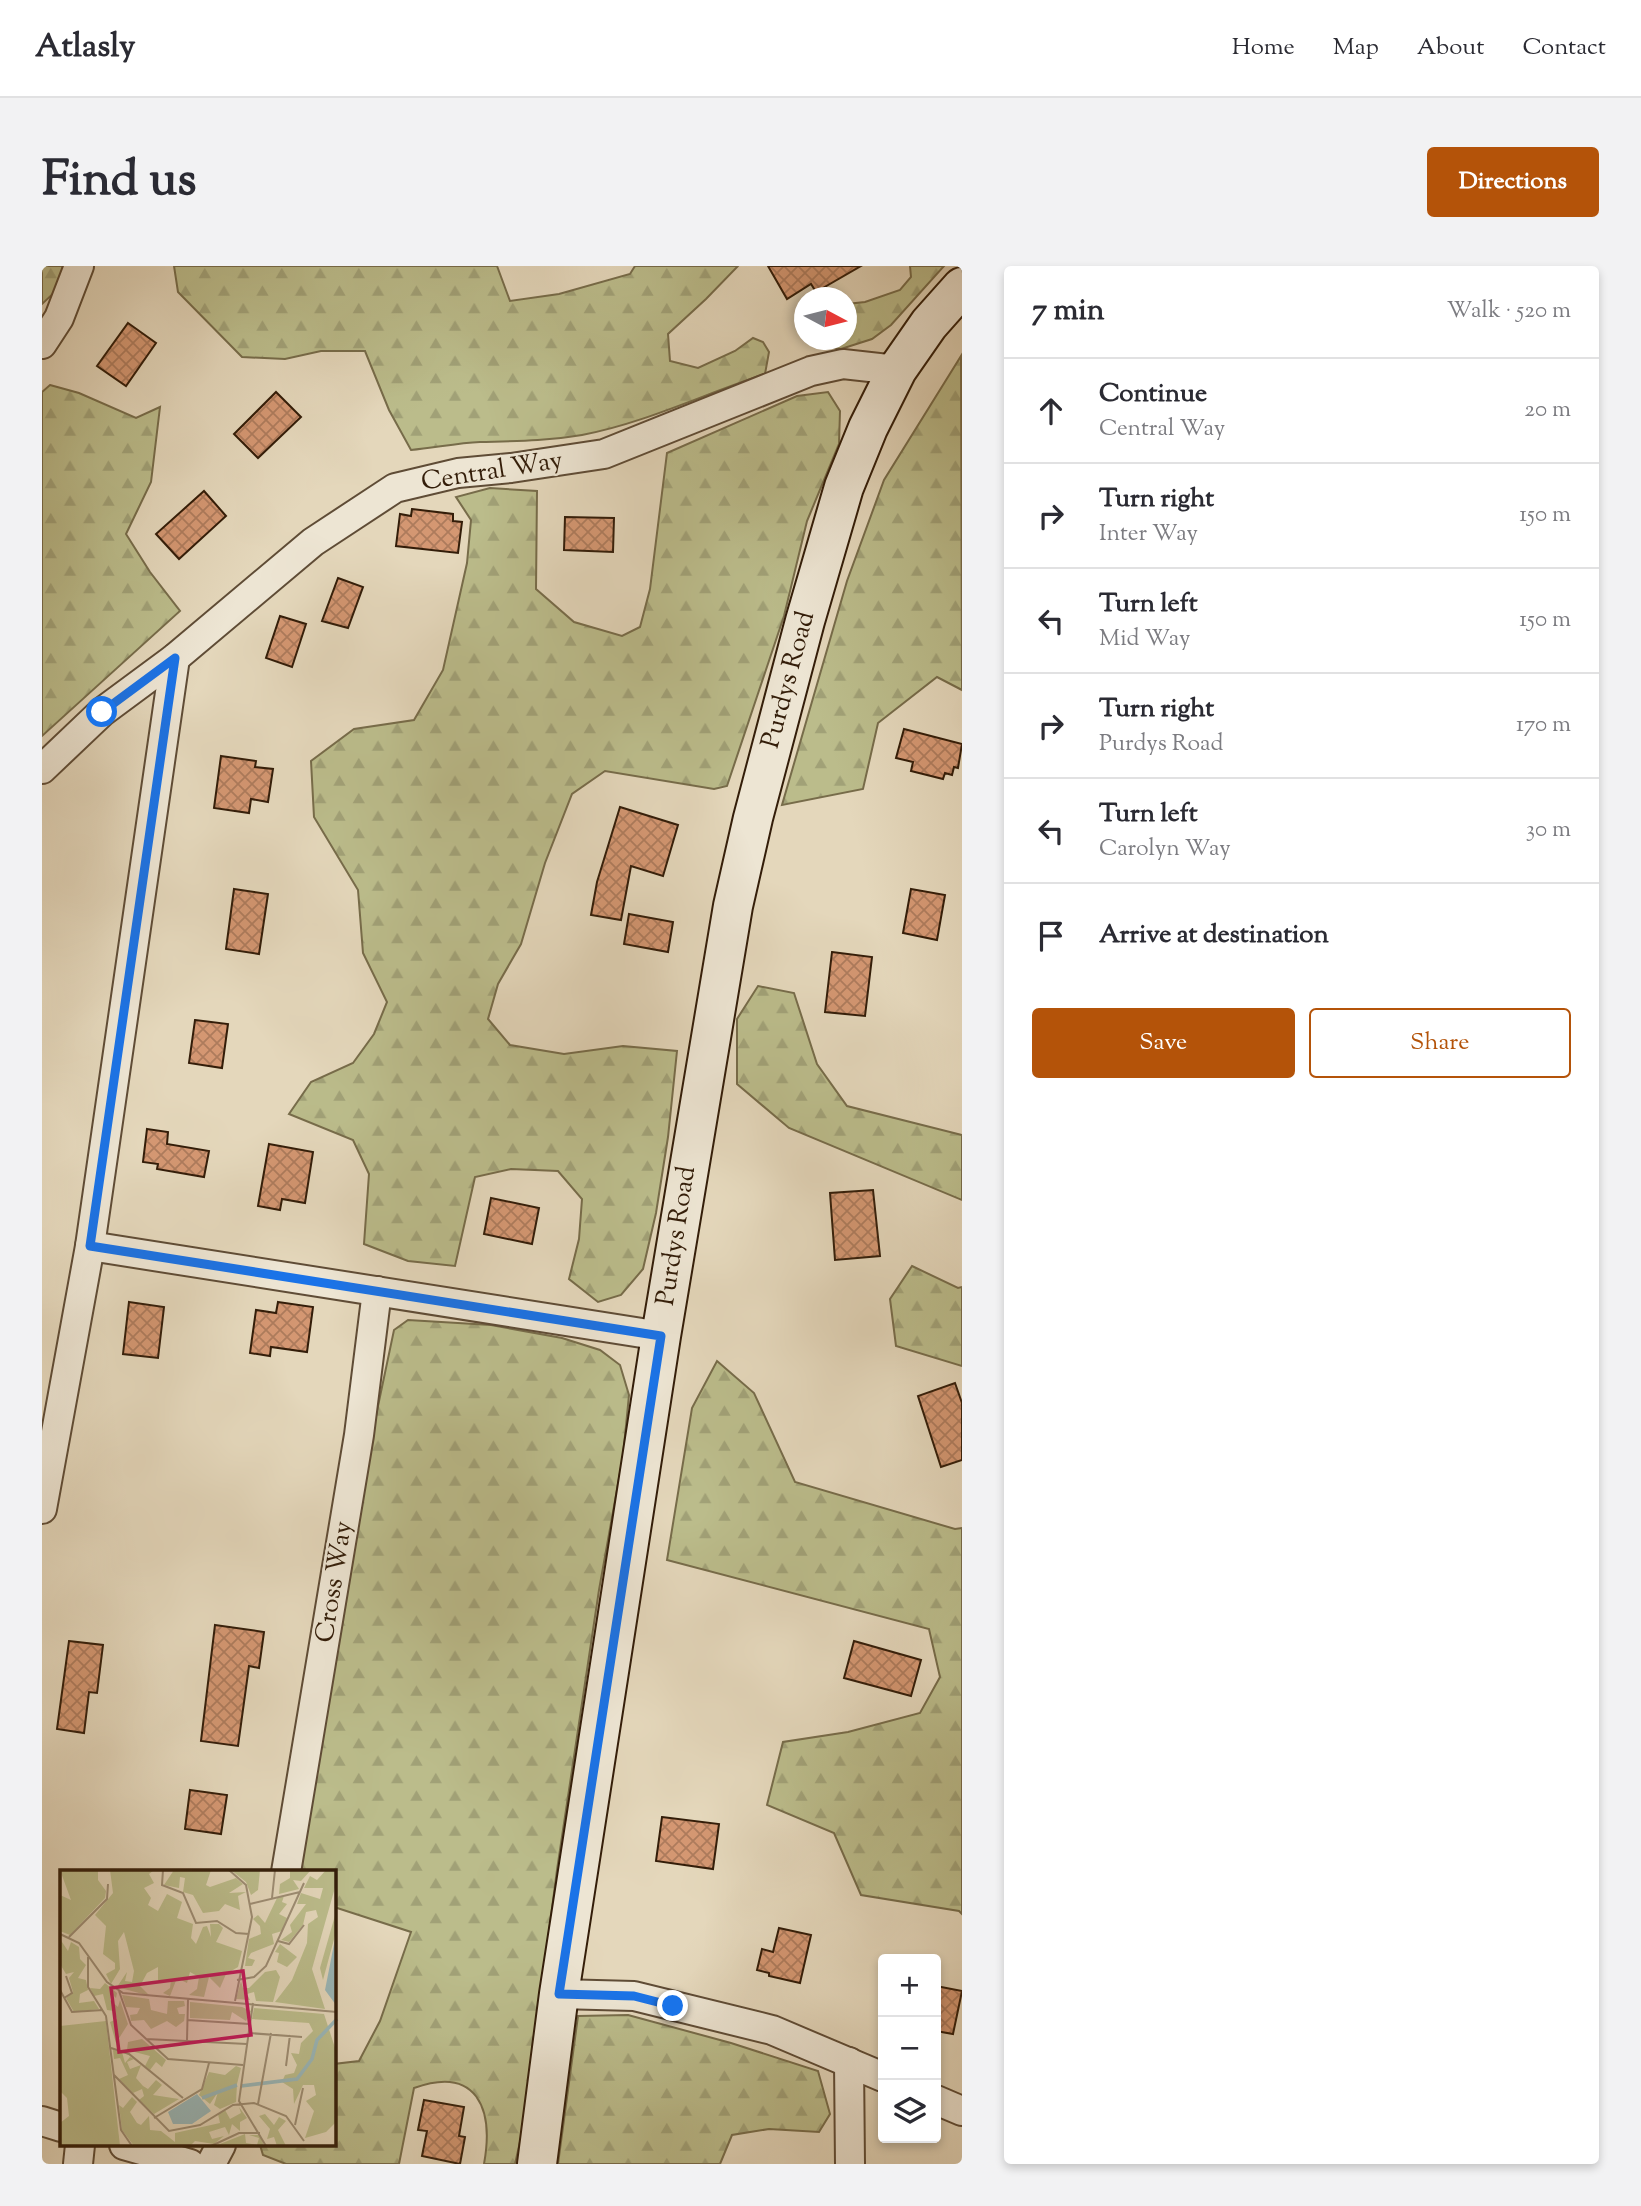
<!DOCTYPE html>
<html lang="en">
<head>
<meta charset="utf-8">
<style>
	body { margin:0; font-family:"Sorts Mill Goudy",serif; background:#f2f2f3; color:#2b2b33 }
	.controls { position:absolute; right:21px; bottom:21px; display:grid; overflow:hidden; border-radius:7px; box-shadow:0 4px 10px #0003 }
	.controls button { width:63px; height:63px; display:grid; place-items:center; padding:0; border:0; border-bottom:2px solid #e1e1e2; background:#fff; color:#2b2b33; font:35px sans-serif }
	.compass { position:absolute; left:752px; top:21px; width:63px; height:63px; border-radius:50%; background:#fff; box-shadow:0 4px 10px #0003; rotate:97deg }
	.stop { position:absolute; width:21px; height:21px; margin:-16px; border:5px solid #1a73e8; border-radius:50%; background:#fff }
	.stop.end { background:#1a73e8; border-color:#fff; box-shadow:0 2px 7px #0008 }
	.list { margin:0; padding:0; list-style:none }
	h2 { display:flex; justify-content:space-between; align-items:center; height:91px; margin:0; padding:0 28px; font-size:30px }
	h2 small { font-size:23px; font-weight:400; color:#7c7c81 }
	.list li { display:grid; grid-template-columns:46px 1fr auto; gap:21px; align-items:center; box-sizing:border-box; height:105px; padding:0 28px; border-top:2px solid #e1e1e2 }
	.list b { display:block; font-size:26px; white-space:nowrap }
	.list p { margin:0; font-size:23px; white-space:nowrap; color:#7c7c81 }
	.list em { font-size:23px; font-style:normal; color:#7c7c81 }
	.actions { display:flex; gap:14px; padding:21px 28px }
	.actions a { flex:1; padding:16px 0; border:2px solid #b45309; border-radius:7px; text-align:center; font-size:24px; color:#b45309 }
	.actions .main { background:#b45309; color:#fff }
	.icon { flex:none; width:38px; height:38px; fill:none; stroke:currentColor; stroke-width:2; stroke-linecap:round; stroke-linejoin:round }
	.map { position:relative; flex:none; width:920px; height:1898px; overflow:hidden; border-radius:7px }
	header { display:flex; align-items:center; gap:42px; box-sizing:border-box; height:98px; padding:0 35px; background:#fff; border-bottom:2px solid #e1e1e2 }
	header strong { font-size:33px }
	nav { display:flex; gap:38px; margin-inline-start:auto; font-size:24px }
	.intro { display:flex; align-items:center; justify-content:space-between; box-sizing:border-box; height:168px; padding:0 42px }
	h1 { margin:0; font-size:49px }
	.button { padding:18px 32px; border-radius:7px; background:#b45309; color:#fff; font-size:24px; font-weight:700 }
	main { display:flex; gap:42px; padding:0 42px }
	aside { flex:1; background:#fff; border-radius:7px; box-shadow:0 4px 10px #0003 }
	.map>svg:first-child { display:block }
	.forest { fill:url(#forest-firs); stroke:#776c4a; stroke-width:2 }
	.building { fill:url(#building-cross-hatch); stroke:#331d09; stroke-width:2 }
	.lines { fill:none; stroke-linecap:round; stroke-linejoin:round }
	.minor-casing { stroke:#5f4c36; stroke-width:32 }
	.secondary-casing { stroke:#331d09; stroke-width:42 }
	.minor { stroke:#ede5d3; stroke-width:28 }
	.secondary { stroke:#ede5d3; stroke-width:38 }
	.route { stroke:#1a73e8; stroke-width:9 }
	.labels { text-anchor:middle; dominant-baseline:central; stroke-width:5; stroke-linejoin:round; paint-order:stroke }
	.street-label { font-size:26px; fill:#331d09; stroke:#ede5d3 }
	.inset-river { fill:none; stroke:#99b7b9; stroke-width:3.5 }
	.inset-road { fill:none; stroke:#9d8d74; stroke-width:2 }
	.view { fill:#c2185b; fill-opacity:0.15; stroke:#c2185b; stroke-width:3.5 }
	.inset-edge { fill:none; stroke:#331d09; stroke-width:3.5 }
</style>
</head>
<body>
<header>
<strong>Atlasly</strong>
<nav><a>Home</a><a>Map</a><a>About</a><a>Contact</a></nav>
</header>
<div class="intro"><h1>Find us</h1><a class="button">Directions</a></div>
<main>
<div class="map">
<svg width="920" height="1898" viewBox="0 0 920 1898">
	<defs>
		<pattern id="forest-firs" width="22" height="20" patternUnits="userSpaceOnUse" patternTransform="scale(1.75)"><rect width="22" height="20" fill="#bbbc8b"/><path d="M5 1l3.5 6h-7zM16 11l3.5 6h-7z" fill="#a1a177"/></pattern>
		<pattern id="building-cross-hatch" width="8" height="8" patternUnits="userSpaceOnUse" patternTransform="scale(1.75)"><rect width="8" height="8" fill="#d49772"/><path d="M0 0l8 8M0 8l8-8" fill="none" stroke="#ad7b5c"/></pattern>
	</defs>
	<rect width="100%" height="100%" fill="#e4d7bb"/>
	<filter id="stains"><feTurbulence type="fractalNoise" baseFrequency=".00286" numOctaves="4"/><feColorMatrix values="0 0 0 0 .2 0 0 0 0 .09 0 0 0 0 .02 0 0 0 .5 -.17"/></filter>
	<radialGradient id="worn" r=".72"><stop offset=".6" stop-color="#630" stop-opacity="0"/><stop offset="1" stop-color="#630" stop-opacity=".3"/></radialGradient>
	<g class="forest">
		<polygon points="0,0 21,0 15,24 0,38"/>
		<path d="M132 0H455L468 35 517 28 588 8 593 0H696L664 33 626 68 628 95 656 102 693 85 711 72 721 76 727 86 723 108C662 128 603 157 540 169 505 175 473 175 438 176 415 177 392 182 369 184L347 144 323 85H279L243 93 200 91 136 26Z"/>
		<polygon points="868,0 902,0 849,59 830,73 799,83 770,79 769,74 804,74 805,38 823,36 858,24 869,11"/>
		<polygon points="919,90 920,424 895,411 836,457 821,523 740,539 805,315 842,214"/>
		<polygon points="8,119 37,127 94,152 118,141 109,216 84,268 108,306 138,345 0,470 0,126"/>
		<polygon points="786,126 798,145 797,178 765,255 742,350 685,520 672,523 563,505 530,528 503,597 479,678 456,718 446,753 468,779 522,788 581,780 635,785 626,871 614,947 601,1003 579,1029 556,1036 527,1013 537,973 540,933 516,905 469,903 433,911 413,1000 366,995 322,978 327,908 311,874 247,848 269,816 311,797 332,768 345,736 321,687 316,624 272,551 269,495 312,463 372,454 401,404 425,297 429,254 414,231 448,222 495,225 494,323 532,356 580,370 598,361 608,323 625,187 755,130"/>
		<polygon points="716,720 752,727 775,798 805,840 920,869 920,934 747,862 695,818 695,753"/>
		<polygon points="870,1000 916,1022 920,1021 920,1100 854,1080 848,1033"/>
		<path d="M366 1054 449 1059 520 1072 558 1084 578 1099 587 1129 581 1190 557 1324 515 1604 482 1858 473 1898H442C452 1843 435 1799 372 1822L357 1898H244L221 1889 218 1879H292V1798L317 1795 338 1755 369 1666 292 1641V1606H257L332 1159 352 1064Z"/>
		<polygon points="675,1095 712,1127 753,1216 913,1263 920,1262 920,1648 917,1645 819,1629 792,1567 725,1539 741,1476 806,1466 878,1447 898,1411 887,1363 625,1294 650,1142"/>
		<polygon points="586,1749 689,1777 776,1805 788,1848 777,1866 727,1863 690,1869 678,1898 516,1898 536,1750"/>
	</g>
	<g class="building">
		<polygon points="726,0 819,0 774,26 769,18 745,33"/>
		<polygon points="86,57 114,77 84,120 55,100"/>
		<polygon points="234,126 259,151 216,192 192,168"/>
		<polygon points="162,225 184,250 137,293 114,268"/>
		<polygon points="370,243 411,248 411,255 420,256 416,287 354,280 358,248 369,250"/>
		<polygon points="523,251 572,252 571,286 522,284"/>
		<polygon points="296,312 321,321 306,362 280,355"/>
		<polygon points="238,350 264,358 250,401 224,392"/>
		<polygon points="862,463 920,478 916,502 912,501 910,509 903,507 901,513 869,505 871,496 854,492"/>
		<polygon points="179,490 214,495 213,501 231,503 226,536 209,533 207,547 172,542"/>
		<polygon points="578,541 636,559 621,610 589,600 579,654 549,649 555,616"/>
		<polygon points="192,623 226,628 217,688 184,683"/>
		<polygon points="869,623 903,629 895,674 861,667"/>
		<polygon points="587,648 631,656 626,686 582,678"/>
		<polygon points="790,686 830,691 823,750 783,746"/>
		<polygon points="153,754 186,758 180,802 147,797"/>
		<polygon points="105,863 126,866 125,878 167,885 162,911 115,903 116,898 101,896"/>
		<polygon points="227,878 271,886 263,937 240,933 238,944 216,940"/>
		<polygon points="831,924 838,990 793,994 788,927"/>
		<polygon points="449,932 497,942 490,978 442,968"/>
		<polygon points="87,1036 122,1041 116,1092 81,1088"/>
		<polygon points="236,1036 271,1041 265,1086 229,1081 228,1090 208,1087 214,1044 234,1047"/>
		<polygon points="913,1117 920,1137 920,1194 899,1201 876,1130"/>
		<polygon points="173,1359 222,1366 217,1402 207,1400 196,1480 159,1475"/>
		<polygon points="27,1375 61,1379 55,1427 47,1426 42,1467 15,1463"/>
		<polygon points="812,1375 879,1394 869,1430 802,1412"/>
		<polygon points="148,1524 185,1529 179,1568 143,1563"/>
		<polygon points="620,1551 677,1558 671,1603 614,1595"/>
		<polygon points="737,1662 769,1669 758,1717 727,1710 727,1707 715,1704 720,1683 731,1686"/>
		<polygon points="894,1720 920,1725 911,1768 894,1765"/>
		<polygon points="382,1834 422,1841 417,1870 423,1871 418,1898 380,1890 385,1865 376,1864"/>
	</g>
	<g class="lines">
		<g class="minor-casing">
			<g id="minor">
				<polyline points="0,78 17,52 37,0"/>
				<polyline points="0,503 60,446 133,392 271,276 353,222 416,207 469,202 562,188 769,105 801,98 855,104"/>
				<polyline points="48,980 619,1070"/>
				<polyline points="0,1243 48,980 133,392"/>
				<polyline points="244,1606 317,1169 335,1025"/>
				<polyline points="517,1728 592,1730 730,1764 841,1811"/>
				<polyline points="807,1796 808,1898"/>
				<polyline points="894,1834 920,1845"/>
				<polyline points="0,1855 19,1861"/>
				<polyline points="82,1879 148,1898"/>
				<polyline points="36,1898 38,1879"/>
				<polyline points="169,1898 179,1879"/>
			</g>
		</g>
		<g class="secondary-casing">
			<polyline id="secondary" points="495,1898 517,1728 619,1070 691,640 711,552 763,355 802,221 826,162 855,104 887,58 920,21"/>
		</g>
		<use href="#minor" class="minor"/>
		<use href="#secondary" class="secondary"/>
	</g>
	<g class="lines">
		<polyline class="route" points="60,446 133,392 48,980 619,1070 517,1728 592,1730 631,1740"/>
	</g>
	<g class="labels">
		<g class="street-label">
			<text transform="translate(450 206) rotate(-9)">Central Way</text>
			<text transform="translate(747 414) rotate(-75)">Purdys Road</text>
			<text transform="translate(635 970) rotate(-81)">Purdys Road</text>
			<text transform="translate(293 1316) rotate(-81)">Cross Way</text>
		</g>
	</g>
	<g transform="translate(18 1604)">
		<rect width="276" height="276" fill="#e4d7bb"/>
		<path d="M177 214 176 232 160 239 154 235 158 222Z" fill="#bbbc8b"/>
		<path d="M0 0H38V10L46 21 45 28 10 65 0 61V25L11 30ZM50 0H94L89 4 94 13 84 18 91 28 88 35 98 41 107 24 122 32 117 48 133 54 131 68 136 74 143 57 147 56 151 67 150 54H159L163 58 156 72 182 81 178 97 166 104 160 118 149 107 144 127 129 125 137 119 139 107 130 102 127 113 117 108 110 126 103 123 110 118 111 110H98V97L87 103 80 116 90 126 57 117 67 102 65 111 72 112 74 101 64 62 58 71 60 99 51 114 46 104 55 99V93L43 84 46 56 35 45 53 23ZM114 0H151L146 15 150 17 176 8 183 14 169 23 186 22 178 26 180 40 165 34 159 41 143 43 133 25 123 22 125 8 120 7 119 18 104 15ZM171 0H200L198 20 191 25 186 12ZM230 0H251L241 11 233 10 239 19 219 24 220 14 230 8ZM266 0H276V14L252 99 265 139 215 132 232 110 247 73 248 54 258 47 256 40 246 42 243 55 229 72 221 70 232 62 230 55 246 34H237L241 23 260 29 263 18H244L250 6 257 10ZM224 26 222 32 227 34 219 44 227 48 222 61 212 64 214 74 191 83 188 88 195 90 192 96H185L189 69 201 64 200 56 193 49 198 45 205 53 217 28ZM276 42V62L263 110 260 98ZM0 69 8 81 11 72 19 77 20 89 26 95 18 108 26 110 28 120 20 124 19 133 34 131 39 139 14 142 6 128 13 122 9 108 14 102 6 104 0 94ZM220 74 237 87 227 97 217 92 219 83 215 82ZM216 100 220 107 213 132 196 131 194 122 187 124 190 130 176 129 181 111 183 118H189L205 102ZM45 113 57 123 56 128 50 122V130L58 137 60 130 68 154 56 173 50 152 57 149 54 141 47 140 43 124 34 126 30 118 40 119ZM62 125 89 129 91 140 107 144 108 131H124L125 136 117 138 119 144H125L124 151 116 157 107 151 91 159 84 150 71 151 70 145 77 144 80 138 66 137ZM130 132 182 137 191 141 186 151 172 142 170 150 130 148ZM194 138 264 144 277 184 276 252 266 262 245 268 254 241 246 231 256 225 254 215H243L234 234 233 219 222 212 225 205 234 203 237 195 231 183 239 184 241 173 253 161 249 153 192 149ZM46 151 60 276H0V253L9 246 7 228 0 221V156ZM82 169 106 190 102 197 96 192 90 200 85 196 90 186 67 180 68 172ZM53 180 62 182 65 193 70 187 74 189 67 192 70 199 81 195 76 208 83 216 88 219 96 210 102 215 93 225 119 229 94 244 79 230 84 226 82 219 73 223 59 209 68 205 60 188 54 189ZM176 196 181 198 177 214 158 222 150 234 139 225 149 202 165 205ZM72 227 77 232 70 242 77 253 81 255 89 246 90 260 101 261 115 272V263L160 253 158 244 165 240 170 249 181 243 179 237 187 248 180 252V261L172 254 169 265 165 257 149 262 152 269 164 266 154 274 135 271 130 276H74L62 260 59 235 63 238ZM205 244 214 255 219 247 226 251 218 260 226 276H217L214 267 207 269 210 259 199 246ZM185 264 186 273 197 275 199 268 189 265H200L204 276H155Z" fill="#bbbc8b"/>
		<path d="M276 64V135L265 120ZM137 224 151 241 132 254H113L108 242Z" fill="#99b7b9"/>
		<path class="inset-river" d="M181 216 237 209 252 189 257 170 277 149M142 228 177 215"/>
		<path class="inset-road" d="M103 0 102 15 123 23 136 53 157 51 176 63 189 64M169 0 186 15 192 47 175 131M212 28 215 0M190 34 240 22M0 64 19 73 47 112 63 123 277 142M9 67 47 29 48 14M218 71 229 74 244 55M28 87V117L46 146 61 260 72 276M177 110 194 107 206 96 244 13M0 120 12 142 43 140M59 121 71 155 108 189 183 195M4 128 12 123 6 106M193 133 179 231 206 276M127 150 190 154M189 163 242 167M86 169 187 174M127 170 128 129M51 178 69 184 123 228M226 196 230 165M54 205 109 261 140 255 173 235 194 233 226 246 244 271M198 234 211 163M94 248 142 219 149 193M235 255 243 218M151 276 179 263H200"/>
		<path class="view" d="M183 101 191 165 59 182 51 118Z"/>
		<rect width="276" height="276" class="inset-edge"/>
	</g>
	<rect width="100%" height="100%" filter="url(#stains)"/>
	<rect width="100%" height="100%" fill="url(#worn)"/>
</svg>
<div class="controls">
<button>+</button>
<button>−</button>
<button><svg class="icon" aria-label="layers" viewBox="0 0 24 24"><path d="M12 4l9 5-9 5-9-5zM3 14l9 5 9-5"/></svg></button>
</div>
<svg class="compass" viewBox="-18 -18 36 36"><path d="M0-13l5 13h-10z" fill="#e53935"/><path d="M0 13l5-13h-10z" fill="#7c7c81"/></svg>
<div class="stop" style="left:60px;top:446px"></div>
<div class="stop end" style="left:631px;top:1740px"></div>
</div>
<aside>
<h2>7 min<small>Walk · 520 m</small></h2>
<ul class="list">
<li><svg class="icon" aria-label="ahead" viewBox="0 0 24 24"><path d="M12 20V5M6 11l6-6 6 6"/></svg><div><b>Continue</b><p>Central Way</p></div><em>20 m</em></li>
<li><svg class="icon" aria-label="right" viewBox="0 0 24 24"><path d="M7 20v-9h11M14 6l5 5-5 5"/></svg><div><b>Turn right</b><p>Inter Way</p></div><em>150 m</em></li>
<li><svg class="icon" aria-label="left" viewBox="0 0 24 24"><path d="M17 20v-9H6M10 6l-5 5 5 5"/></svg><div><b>Turn left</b><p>Mid Way</p></div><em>150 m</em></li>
<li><svg class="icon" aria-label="right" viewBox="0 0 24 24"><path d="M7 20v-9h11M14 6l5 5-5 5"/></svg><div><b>Turn right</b><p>Purdys Road</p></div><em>170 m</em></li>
<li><svg class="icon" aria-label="left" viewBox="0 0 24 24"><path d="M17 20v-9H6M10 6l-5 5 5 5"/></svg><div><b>Turn left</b><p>Carolyn Way</p></div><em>30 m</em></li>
<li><svg class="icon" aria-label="arrive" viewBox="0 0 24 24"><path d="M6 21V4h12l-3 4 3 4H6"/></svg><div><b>Arrive at destination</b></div></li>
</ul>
<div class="actions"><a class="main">Save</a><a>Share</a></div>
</aside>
</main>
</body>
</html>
